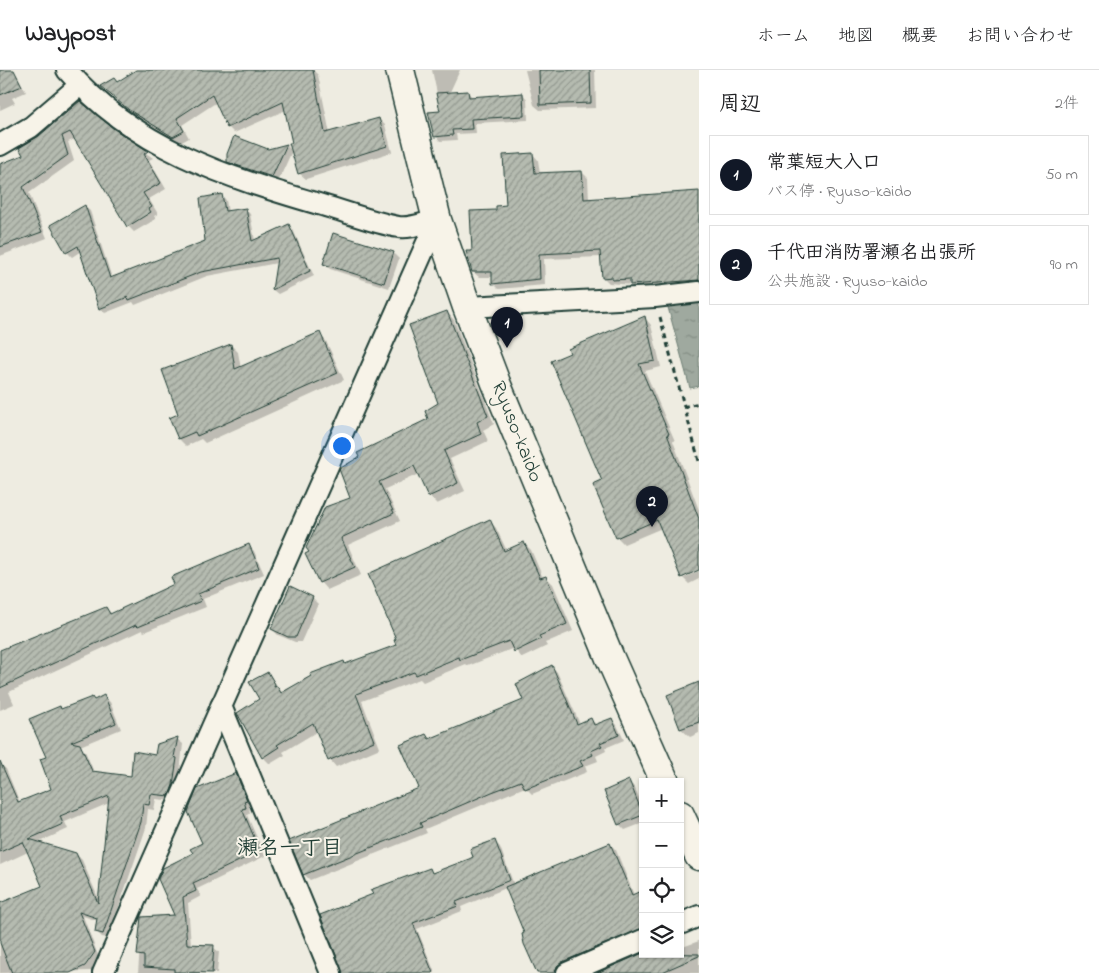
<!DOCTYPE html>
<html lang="ja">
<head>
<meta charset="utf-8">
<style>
	body { margin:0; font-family:"Indie Flower","Klee One",sans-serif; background:#f6f6f6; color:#202124 }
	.controls { position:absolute; right:15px; bottom:15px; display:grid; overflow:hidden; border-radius:0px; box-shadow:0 1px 4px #0004 }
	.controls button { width:45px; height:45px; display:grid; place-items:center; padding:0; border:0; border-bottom:1px solid #e0e0e0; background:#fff; color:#202124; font:25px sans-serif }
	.you { position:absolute; left:341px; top:375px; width:18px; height:18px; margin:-12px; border:4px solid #fff; border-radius:50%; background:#1a73e8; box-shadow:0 0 0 8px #1a73e833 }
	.badge { display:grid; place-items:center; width:32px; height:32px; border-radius:50%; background:#111827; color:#fff; font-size:16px; font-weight:700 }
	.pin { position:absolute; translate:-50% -41px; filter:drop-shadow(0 1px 2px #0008) }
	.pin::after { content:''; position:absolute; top:26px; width:18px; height:15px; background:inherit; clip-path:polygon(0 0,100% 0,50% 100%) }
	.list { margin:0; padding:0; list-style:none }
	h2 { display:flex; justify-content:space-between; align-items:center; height:65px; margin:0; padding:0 20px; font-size:21px }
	h2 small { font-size:16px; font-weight:400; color:#757577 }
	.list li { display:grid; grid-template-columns:32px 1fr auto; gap:15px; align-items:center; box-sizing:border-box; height:80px; margin:0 10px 10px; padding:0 10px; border:1px solid #e0e0e0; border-radius:0px }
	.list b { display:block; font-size:19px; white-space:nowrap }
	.list p { margin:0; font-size:16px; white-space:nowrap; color:#757577 }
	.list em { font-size:16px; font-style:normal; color:#757577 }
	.icon { flex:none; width:28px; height:28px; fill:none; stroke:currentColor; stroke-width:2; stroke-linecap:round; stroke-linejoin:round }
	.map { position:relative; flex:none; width:699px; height:903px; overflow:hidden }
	header { display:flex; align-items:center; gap:30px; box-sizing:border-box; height:70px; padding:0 25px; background:#fff; border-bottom:1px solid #e0e0e0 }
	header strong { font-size:24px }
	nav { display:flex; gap:28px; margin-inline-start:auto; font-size:18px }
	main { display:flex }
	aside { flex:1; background:#fff }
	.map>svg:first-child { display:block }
	.water { fill:url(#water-ripples); stroke:#6c7e74 }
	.shadow { fill:#0003; fill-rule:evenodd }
	.building { fill:url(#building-hatch); stroke:#1f3d34; fill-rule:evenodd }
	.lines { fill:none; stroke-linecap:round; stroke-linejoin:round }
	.minor-casing { stroke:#1f3d34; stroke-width:24 }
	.secondary-casing { stroke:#1f3d34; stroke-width:31 }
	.path { stroke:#1f3d34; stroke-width:3; stroke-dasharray:5 4; stroke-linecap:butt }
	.minor { stroke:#f7f3e8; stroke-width:20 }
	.secondary { stroke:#f7f3e8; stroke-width:28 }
	.labels { text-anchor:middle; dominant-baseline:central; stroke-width:4; stroke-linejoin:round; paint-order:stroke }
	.street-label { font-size:20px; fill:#1f3d34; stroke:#f7f3e8 }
	.neighbourhood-label { font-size:21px; font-weight:bold; fill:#1f3d34; stroke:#f7f3e8 }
</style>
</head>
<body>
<header>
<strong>Waypost</strong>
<nav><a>ホーム</a><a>地図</a><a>概要</a><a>お問い合わせ</a></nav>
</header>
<main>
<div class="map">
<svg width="699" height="903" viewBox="0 0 699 903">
	<defs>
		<pattern id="water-ripples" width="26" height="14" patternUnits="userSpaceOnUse" patternTransform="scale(1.25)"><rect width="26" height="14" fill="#9fa99f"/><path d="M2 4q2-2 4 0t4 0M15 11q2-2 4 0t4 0" fill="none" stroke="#818b82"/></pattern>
		<pattern id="building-hatch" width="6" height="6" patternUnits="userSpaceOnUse" patternTransform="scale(1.25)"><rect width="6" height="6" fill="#b5bbb0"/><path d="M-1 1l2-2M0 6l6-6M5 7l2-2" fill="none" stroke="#939990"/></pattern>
	</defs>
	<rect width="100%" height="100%" fill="#eeece1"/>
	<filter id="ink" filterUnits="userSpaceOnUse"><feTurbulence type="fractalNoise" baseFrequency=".02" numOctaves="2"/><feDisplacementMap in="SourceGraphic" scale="10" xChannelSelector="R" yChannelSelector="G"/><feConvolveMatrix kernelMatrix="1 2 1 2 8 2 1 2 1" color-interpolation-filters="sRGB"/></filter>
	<g filter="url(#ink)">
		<polygon class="water" points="699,224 699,316 690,318 666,230"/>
		<g class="shadow">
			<polygon points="0,0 14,0 26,22 12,28 15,33 0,40"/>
			<polygon points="139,0 313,0 318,5 330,64 379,49 385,55 392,82 306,109 299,103 286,40 234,63 228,57 217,32 182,55 189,68 180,73 136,46 102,17 117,13"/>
			<polygon points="432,0 460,0 449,24 468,22 472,27 523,24 527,29 528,50 475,53 476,63 456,64 457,70 440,71 436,66 441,42"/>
			<polygon points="525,0 595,0 596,38 540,40 534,35"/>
			<polygon points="80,32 113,60 153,88 149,90 166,119 149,129 158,144 154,146 156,149 134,162 128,156 75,69 68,72 74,91 29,123 47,168 0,186 0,95 25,85 39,67"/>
			<polygon points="287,76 292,81 278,112 234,97 228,91"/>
			<polygon points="533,84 538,90 540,104 582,102 588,108 589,130 699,122 699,216 637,220 632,215 609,213 603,207 602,187 544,189 545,215 499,219 493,213 493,207 479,207 473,202 473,182 497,141 508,136"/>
			<polygon points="221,125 226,130 228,142 245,139 250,144 255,171 289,155 293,160 314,206 278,224 273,220 277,193 207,206 135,235 133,232 105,243 100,238 81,181 72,187 67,182 85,137 90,141 112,208 206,171"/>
			<polygon points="393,183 399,189 389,218 330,199 325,194"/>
			<polygon points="447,242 454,250 494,354 483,360 488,371 450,389 465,421 437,434 429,426 419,404 385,419 400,451 348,475 361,505 327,520 320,512 311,482 352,428 430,350 440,334"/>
			<polygon points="645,248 651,255 661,297 645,301 675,371 673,371 699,440 699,499 684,505 684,508 699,501 699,509 689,514 682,507 662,458 624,474 617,467 603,412"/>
			<polygon points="319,264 326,271 344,310 205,373 201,369 186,376 179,369 180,345 231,275 238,282 241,299"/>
			<polygon points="490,451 496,458 507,481 524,473 531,480 543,508 546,507 553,514 573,561 545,573 547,576 522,588 514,578 468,596 466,594 423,612 420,609 362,631 380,678 336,697 330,690 318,661 283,682 285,685 270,694 263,687 261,630 268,603 283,624 346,595 398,576"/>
			<polygon points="248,475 254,481 264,504 203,529 206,537 144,562 142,560 9,622 14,634 0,640 0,581 106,538 112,544 176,515"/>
			<polygon points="312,528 318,534 301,572 295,572 278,565 272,559"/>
			<polygon points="551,596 557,602 580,654 591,650 597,655 612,649 617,655 624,670 605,678 606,681 596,686 598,691 585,696 587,702 532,724 525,717 425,759 427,763 310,810 304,804 421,718 426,666 430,670 525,631"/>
			<polygon points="699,614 699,663 690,667 681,659 668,626"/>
			<path d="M104 627 110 632 121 659 80 676 85 681 94 702 132 707 177 669 183 674 178 721 174 731 156 729 154 740 148 739 146 758 108 868 102 867 97 862 98 851 83 846 99 888 91 901 0 903V835L44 817 28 782 0 795V694L6 699 20 733 53 719 48 687 60 637 63 640ZM109 733 100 832 82 790 76 784 37 773 68 759 65 752Z"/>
			<polygon points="235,704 241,710 251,736 249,737 250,743 247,745 265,786 197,819 201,826 188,833 191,875 213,877 219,882 217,903 138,903 142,849 176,846 194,784 204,773"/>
			<polygon points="629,712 635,718 643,737 643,753 625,760 619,754"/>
			<polygon points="495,772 500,777 514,815 610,774 616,780 634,825 643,822 643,866 564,903 538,903 526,864 506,818 461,837 462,841 417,859 435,903 345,903 374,825 430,800 434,804 470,790"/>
			<polygon points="680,828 684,836 680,837"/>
			<polygon points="699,871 699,903 600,903 680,884 680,878"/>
		</g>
		<g class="building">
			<polygon points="0,0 14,0 22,16 0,25"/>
			<polygon points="136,0 313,0 325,63 379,48 387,76 298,104 289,73 292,73 283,32 227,58 212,25 177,48 184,61 173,67 129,40 100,16 114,8 117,12"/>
			<polygon points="539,0 590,0 591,33 540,35"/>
			<polygon points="468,21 469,27 523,23 524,46 471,49 472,59 452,60 453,65 434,67 428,42 440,41 436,23"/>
			<polygon points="80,31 114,59 148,81 144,84 161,113 143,123 152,137 149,139 151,142 127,157 70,62 62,66 68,85 23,117 42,162 0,177 0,94 23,85 19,78 39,66"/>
			<polygon points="234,66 268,79 287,74 272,107 227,92 227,84"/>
			<polygon points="533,83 535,103 582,101 584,129 699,121 699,210 630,215 630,209 612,210 612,207 602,208 600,181 539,184 540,209 492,214 492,202 472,202 466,181 472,181 470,141 496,140 496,136 506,135 503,85"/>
			<polygon points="222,124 225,141 246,138 252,171 289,154 310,201 272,220 277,188 201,202 129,230 128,227 99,239 78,176 66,183 50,155 85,135 110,208 205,171 200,128"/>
			<polygon points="333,163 394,182 384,213 323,194"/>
			<polygon points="447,241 488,346 477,352 481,364 444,381 458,413 428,427 414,396 379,412 394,443 341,468 355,497 319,513 305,484 309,482 306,478 325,437 350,428 339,399 359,387 357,383 428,349 425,341 438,333 409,255"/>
			<polygon points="645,246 655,291 639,294 669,364 667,364 699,449 699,500 681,508 657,450 616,468 593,415 602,411 551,291 570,283 568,279"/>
			<polygon points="320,262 338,303 197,366 195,362 178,369 169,348 178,344 162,300 231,274 235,299"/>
			<polygon points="490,449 504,481 524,472 540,508 546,506 567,554 539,566 541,569 514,582 509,571 460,590 459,587 416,605 414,602 356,624 374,671 328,691 313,653 277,675 279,677 262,688 237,643 259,629 249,612 268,602 275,614 274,617 277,616 281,623 311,606 310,604 344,591 345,594 396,575 394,570 396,569 368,504"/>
			<polygon points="249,474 259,498 198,524 201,531 138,557 136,555 0,618 0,580 106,537 110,544 174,514 171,507"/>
			<polygon points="290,516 313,527 296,567 288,567 271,559"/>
			<polygon points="552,595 577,654 591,648 594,655 612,648 619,665 600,673 602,676 591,681 593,685 580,691 583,696 525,719 521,711 492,722 420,753 422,757 303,805 289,771 419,718 400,675 426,664 429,669 523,630 516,614"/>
			<polygon points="699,612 699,652 680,659 667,625"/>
			<path d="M104 625 116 653 71 672 80 674 92 701 131 706 133 681 155 685 157 674 178 667 174 687 177 688 173 715 169 726 151 724 149 735 143 734 141 752 103 864 95 862 97 848 79 842 95 882 85 896 70 903H12L0 873V833L42 816 23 772 0 782V691L18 732 51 719 40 689 46 687 29 649 60 636 61 639 92 627 94 630ZM109 726 102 793 98 833 76 783 29 769 63 754 60 746Z"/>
			<polygon points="236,703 247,730 244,731 246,738 242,739 260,781 193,813 196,821 183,827 187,874 214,875 212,903 174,902 174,899 144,897 144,886 137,885 141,847 174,845 158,809 163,798 193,783 190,779 202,773 188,742 197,719"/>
			<polygon points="629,710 643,745 618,755 604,721"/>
			<polygon points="495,770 510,810 456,832 458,836 413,853 433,903 343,903 320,845 373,824 370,820 430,798 432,803 469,789 473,787 470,779"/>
			<polygon points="610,773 632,825 643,820 643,858 562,892 557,896 555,903 537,903 524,874 522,864 524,863 505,817"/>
			<polygon points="643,883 699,884 699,886 660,903 597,903"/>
		</g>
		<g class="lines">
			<g class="minor-casing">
				<g id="minor">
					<path d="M67 0C134 78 226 107 322 135 347 142 374 153 399 157 410 159 426 152 437 150L103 903"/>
					<polyline points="0,75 31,57 80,15"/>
					<polyline points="467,237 655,227 699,222"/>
					<polyline points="221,636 331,903"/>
					<polyline points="680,854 699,846"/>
					<polyline points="567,903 643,870"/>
				</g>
			</g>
			<g class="secondary-casing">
				<g id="secondary">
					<polyline points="400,0 437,150 467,237 496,313 610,588 665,712"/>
					<polyline points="680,745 699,786"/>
				</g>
			</g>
			<g class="path">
				<polyline points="660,247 699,391"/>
				<polyline points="683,337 699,333"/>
			</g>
			<use href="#minor" class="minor"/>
			<use href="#secondary" class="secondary"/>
		</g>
	</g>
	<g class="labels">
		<g class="street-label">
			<text transform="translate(516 362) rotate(68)">Ryuso-kaido</text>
		</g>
		<g class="neighbourhood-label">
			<text x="290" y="779">瀬名一丁目</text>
		</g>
	</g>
</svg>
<div class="controls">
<button>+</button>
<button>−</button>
<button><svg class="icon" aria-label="locate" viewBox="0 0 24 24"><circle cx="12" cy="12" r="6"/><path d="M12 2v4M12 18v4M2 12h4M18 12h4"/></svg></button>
<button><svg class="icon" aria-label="layers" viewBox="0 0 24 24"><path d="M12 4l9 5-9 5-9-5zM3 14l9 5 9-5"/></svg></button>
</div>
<div class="you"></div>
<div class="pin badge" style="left:507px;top:278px">1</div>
<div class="pin badge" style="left:652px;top:457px">2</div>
</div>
<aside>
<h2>周辺<small>2件</small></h2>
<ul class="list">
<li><span class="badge">1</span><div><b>常葉短大入口</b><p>バス停 · Ryuso-kaido</p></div><em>50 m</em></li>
<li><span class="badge">2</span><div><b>千代田消防署瀬名出張所</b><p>公共施設 · Ryuso-kaido</p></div><em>90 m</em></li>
</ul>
</aside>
</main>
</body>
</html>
